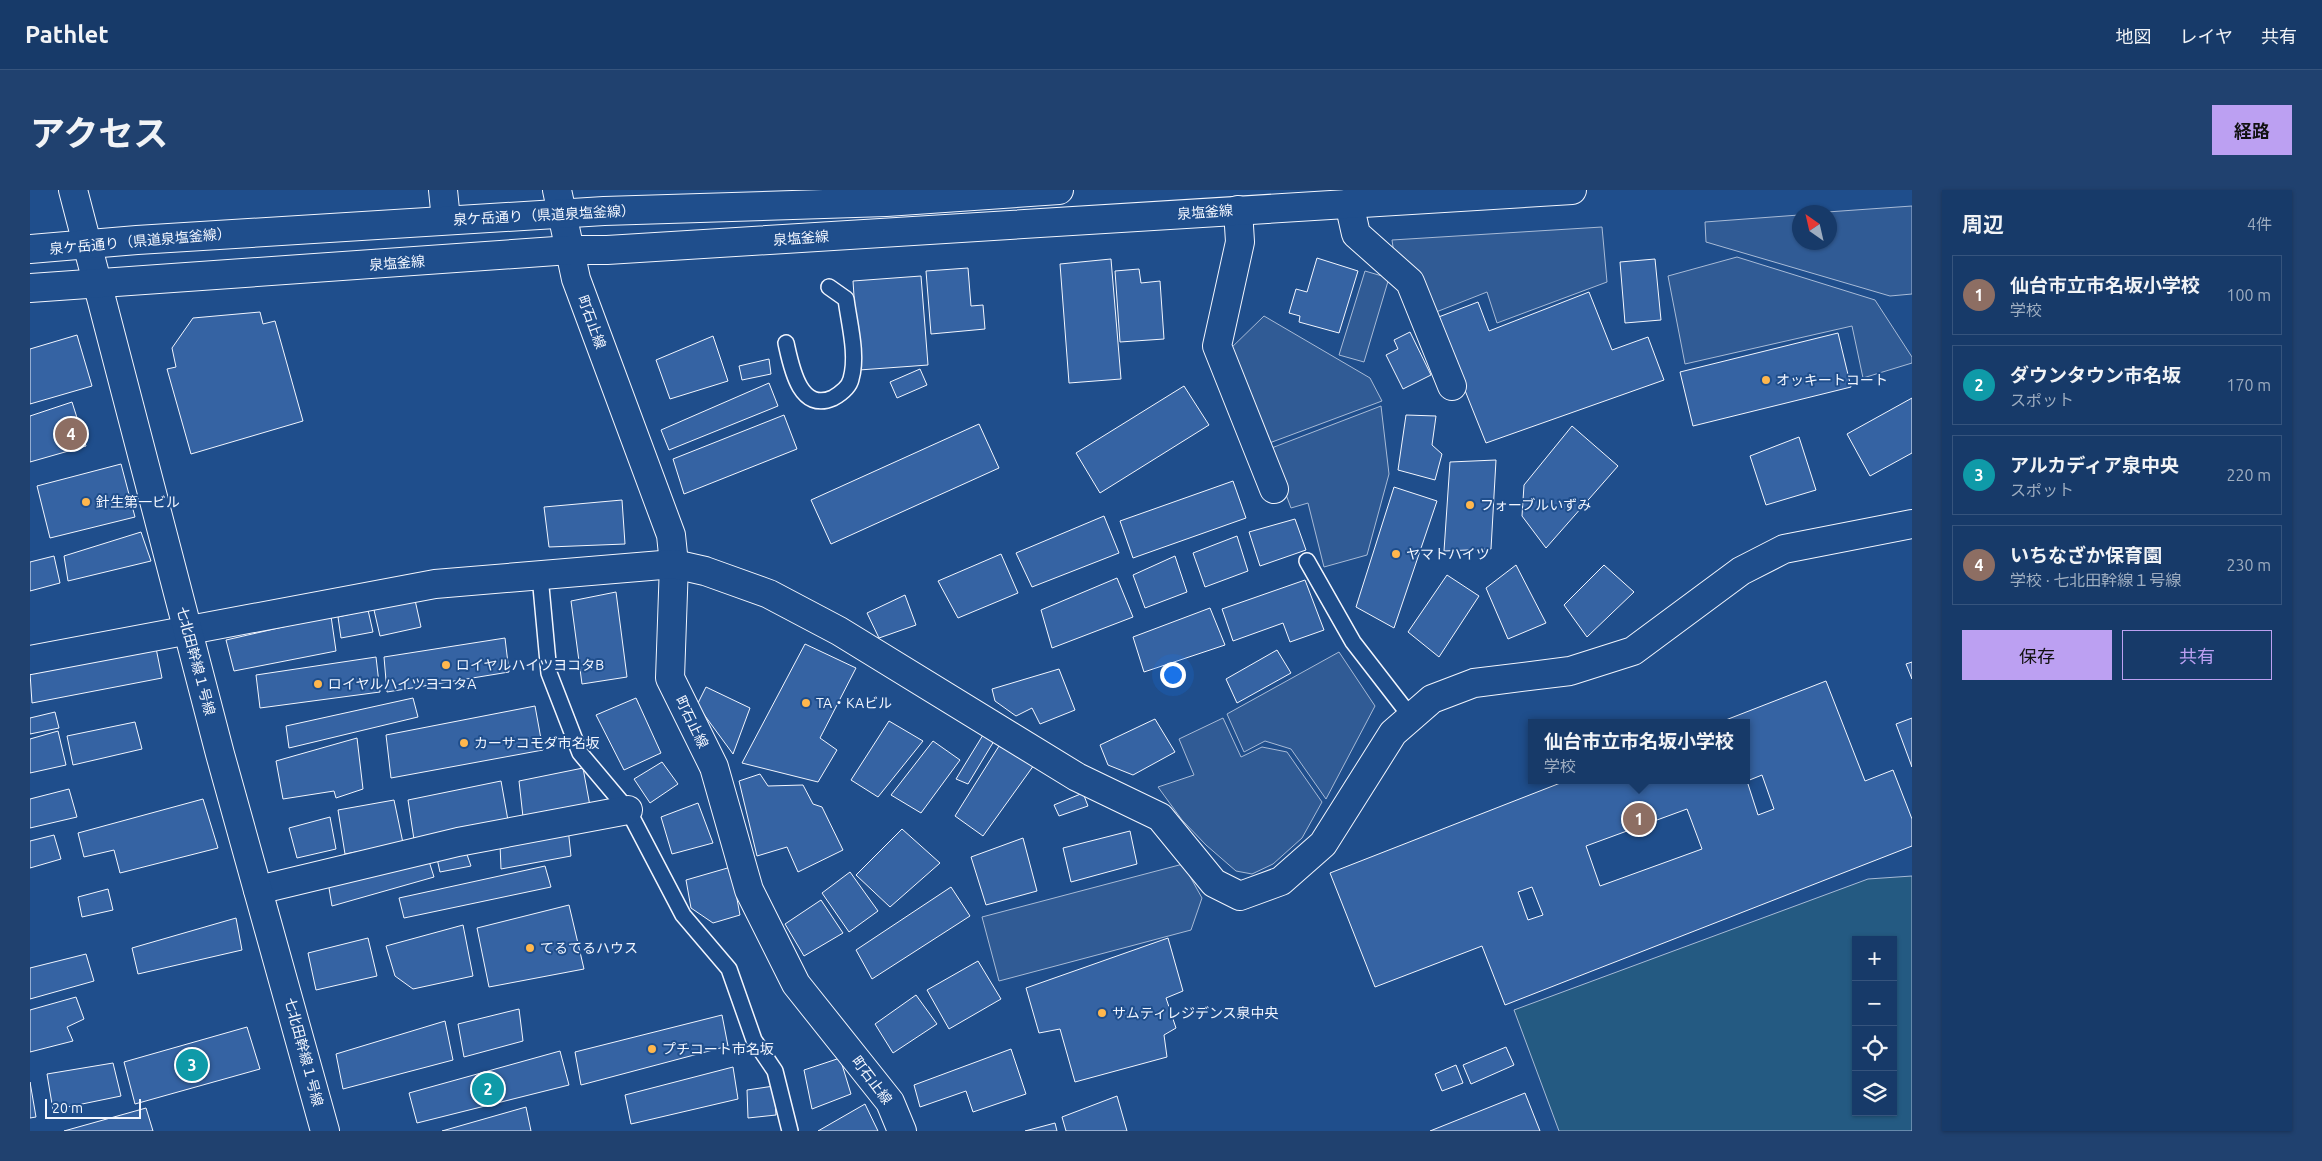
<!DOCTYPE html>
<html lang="ja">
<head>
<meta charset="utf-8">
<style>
	body { margin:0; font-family:Ubuntu,"Noto Sans JP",sans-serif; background:#20416f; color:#f1f3f6 }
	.controls { position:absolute; right:15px; bottom:15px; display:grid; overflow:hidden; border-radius:0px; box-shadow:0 1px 4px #0004 }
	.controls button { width:45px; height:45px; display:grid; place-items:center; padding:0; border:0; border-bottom:1px solid #36547d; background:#173a69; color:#f1f3f6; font:25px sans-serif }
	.compass { position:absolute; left:1762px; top:15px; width:45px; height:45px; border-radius:50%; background:#173a69; box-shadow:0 1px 4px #0004; rotate:326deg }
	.scale { position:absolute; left:15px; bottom:12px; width:96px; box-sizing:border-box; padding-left:5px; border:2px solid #f2f6ff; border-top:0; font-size:14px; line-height:18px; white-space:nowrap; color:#f2f6ff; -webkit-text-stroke:4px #1f4e8c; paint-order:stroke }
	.you { position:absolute; left:1142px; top:484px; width:18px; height:18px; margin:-12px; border:4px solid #fff; border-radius:50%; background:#1a73e8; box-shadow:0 0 0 8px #1a73e833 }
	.badge { display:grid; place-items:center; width:32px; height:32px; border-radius:50%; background:#bca0f2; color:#fff; font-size:16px; font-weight:700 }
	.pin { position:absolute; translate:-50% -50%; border:2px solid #fff; box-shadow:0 1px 5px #0006 }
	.popup { position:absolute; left:1498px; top:529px; width:222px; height:65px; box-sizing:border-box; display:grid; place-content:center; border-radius:0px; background:#173a69; filter:drop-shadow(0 1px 4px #0005); font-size:16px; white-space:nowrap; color:#9eadc0 }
	.popup b { font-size:19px; color:#f1f3f6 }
	.popup::after { content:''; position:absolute; left:50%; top:100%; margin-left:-10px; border:10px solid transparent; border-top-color:#173a69 }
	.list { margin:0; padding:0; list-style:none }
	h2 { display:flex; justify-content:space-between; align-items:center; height:65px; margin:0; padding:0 20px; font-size:21px }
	h2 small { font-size:16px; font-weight:400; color:#9eadc0 }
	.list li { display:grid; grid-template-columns:32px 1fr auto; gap:15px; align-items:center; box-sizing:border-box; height:80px; margin:0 10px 10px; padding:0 10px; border:1px solid #36547d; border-radius:0px }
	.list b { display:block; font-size:19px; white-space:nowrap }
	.list p { margin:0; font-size:16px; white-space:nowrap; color:#9eadc0 }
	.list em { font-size:16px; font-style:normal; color:#9eadc0 }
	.actions { display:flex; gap:10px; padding:15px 20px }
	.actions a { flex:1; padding:11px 0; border:1px solid #bca0f2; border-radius:0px; text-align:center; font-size:18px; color:#bca0f2 }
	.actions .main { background:#bca0f2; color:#111 }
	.icon { flex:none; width:28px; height:28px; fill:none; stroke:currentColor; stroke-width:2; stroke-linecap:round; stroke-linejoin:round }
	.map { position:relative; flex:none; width:1882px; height:941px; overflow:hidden; border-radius:0px }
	header { display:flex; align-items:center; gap:30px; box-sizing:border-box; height:70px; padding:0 25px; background:#173a69; border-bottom:1px solid #36547d }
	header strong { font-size:24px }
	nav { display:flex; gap:28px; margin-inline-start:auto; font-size:18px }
	.intro { display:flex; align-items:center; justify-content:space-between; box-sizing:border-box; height:120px; padding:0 30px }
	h1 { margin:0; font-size:35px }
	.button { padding:12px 22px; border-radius:0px; background:#bca0f2; color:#111; font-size:18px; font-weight:700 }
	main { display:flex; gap:30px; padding:0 30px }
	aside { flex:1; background:#173a69; border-radius:0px; box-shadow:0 1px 4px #0004 }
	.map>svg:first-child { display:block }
	.green { fill:#245a82; stroke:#a8bbd7; fill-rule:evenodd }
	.parking { fill:#305b95; stroke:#a8bbd7 }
	.building { fill:#3563a3; stroke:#f2f6ff; fill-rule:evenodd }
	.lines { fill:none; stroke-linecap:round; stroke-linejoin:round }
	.service-casing { stroke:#f2f6ff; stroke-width:18 }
	.minor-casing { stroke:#f2f6ff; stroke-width:30 }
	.tertiary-casing { stroke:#f2f6ff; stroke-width:30 }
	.primary-casing { stroke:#f2f6ff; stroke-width:30 }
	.service { stroke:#1f4e8c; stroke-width:15 }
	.minor { stroke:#1f4e8c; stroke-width:28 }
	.tertiary { stroke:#1f4e8c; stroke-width:28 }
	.primary { stroke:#1f4e8c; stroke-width:28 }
	.poi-dot { fill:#ffb74d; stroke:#1f4e8c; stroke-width:2 }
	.labels { text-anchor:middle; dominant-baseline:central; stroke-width:4; stroke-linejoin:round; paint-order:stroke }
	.street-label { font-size:14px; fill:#f2f6ff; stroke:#1f4e8c }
	.poi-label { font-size:14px; fill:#f2f6ff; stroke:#1f4e8c; text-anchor:start }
</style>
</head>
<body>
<header>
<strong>Pathlet</strong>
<nav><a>地図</a><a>レイヤ</a><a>共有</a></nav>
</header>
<div class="intro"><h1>アクセス</h1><a class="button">経路</a></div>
<main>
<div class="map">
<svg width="1882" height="941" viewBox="0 0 1882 941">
	<rect width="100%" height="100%" fill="#1f4e8c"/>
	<path class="green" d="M1882 686V941H1529L1484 820 1838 689ZM1826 750H1863V922H1826Z"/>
	<g class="parking">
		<polygon points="1882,16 1882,104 1860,106 1676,52 1675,32 1769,25 1770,52 1800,52 1800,22 1797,22"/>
		<polygon points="1572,37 1577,92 1467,133 1457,102 1401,124 1365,71 1362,50"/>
		<polygon points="1707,67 1845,110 1882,167 1882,173 1833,188 1822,136 1655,174 1638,86"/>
		<polygon points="1335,81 1359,88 1334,172 1309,165"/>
		<polygon points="1234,126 1340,188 1352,211 1234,255 1197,162"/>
		<polygon points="1351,216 1359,284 1337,365 1294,377 1278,313 1261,318 1239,259"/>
		<polygon points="1309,462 1345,516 1296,609 1261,559 1235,551 1214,562 1197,524"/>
		<polygon points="1193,528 1211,567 1232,557 1257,562 1292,612 1272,648 1243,674 1222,684 1206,681 1176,655 1152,630 1128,597 1164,585 1149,549"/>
		<polygon points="1153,674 1172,708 1161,740 969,791 952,727"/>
	</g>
	<g class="building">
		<polygon points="1287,68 1328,81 1309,143 1269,132 1270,126 1259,123 1266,99 1277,102"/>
		<polygon points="1081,69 1091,189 1039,193 1030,74"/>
		<polygon points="1625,69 1631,130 1595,133 1590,72"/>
		<polygon points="938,78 941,116 953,115 955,139 901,144 896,81"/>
		<polygon points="1109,79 1111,93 1130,91 1134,149 1090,152 1085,81"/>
		<polygon points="891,86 898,175 829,180 823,91"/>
		<polygon points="1559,102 1582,160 1618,147 1634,190 1456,253 1406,128 1448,112 1459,141"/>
		<polygon points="230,122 233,134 245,131 273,231 161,264 137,179 146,177 142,158 163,128"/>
		<polygon points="1380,142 1401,185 1373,199 1356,165 1368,159 1364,150"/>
		<polygon points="1808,143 1821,197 1663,236 1650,182"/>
		<polygon points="47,145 62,196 0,214 0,159"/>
		<polygon points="683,146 698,191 640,209 626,170"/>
		<polygon points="739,169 741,184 712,190 709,176"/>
		<polygon points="890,179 897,195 867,208 860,192"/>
		<polygon points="739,193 748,216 639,260 631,240"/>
		<polygon points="1154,196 1179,235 1070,303 1046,263"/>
		<polygon points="1882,208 1882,263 1840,286 1817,244"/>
		<polygon points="42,212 56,256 0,272 0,226"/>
		<polygon points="754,225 767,259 654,304 643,269"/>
		<polygon points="1376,225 1406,226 1402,255 1412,264 1405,290 1368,280"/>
		<polygon points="949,234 969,278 801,354 781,310"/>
		<polygon points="1542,236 1588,276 1516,358 1492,326 1494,295"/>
		<polygon points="1769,247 1786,300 1736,315 1720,266"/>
		<polygon points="1466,270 1461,359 1414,361 1420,272"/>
		<polygon points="91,274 105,327 20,348 7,296"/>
		<polygon points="1203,291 1216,328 1103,368 1090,331"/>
		<polygon points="1364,297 1407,311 1364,438 1326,417"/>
		<polygon points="592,310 595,354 519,357 514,317"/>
		<polygon points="1074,326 1089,363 1002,397 986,363"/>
		<polygon points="1265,329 1276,360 1230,376 1219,342"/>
		<polygon points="111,342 121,371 38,391 34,366"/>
		<polygon points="1207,346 1218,381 1175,397 1163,363"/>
		<polygon points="971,364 988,403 928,428 908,391"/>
		<polygon points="24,366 30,393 0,401 0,372"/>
		<polygon points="1145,366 1157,402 1115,418 1103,385"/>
		<polygon points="1486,375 1516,433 1478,449 1456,398"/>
		<polygon points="1574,375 1604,402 1557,447 1534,415"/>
		<polygon points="1417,385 1449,406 1409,467 1378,442"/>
		<polygon points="1087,388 1103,427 1022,458 1011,420"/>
		<polygon points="1275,390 1294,440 1260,452 1253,433 1203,451 1192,419"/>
		<polygon points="586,402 597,487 552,494 541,411"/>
		<polygon points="875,405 886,435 849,448 837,423"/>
		<polygon points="385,410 391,437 350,446 344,420"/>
		<polygon points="1180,418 1195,455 1114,482 1103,447"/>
		<polygon points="338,420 343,442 311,448 308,427"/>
		<polygon points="301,426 306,461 204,481 196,450"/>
		<polygon points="475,448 479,482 357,502 354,467"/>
		<polygon points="775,454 826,478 790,548 807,560 788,592 712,573"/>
		<polygon points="126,458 132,488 2,513 0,483"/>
		<polygon points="1247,460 1261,483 1207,513 1196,489"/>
		<polygon points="346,467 350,502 230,518 226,485"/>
		<polygon points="1882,472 1882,489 1876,474"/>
		<polygon points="1029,479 1045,520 1010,534 1002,518 986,526 965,511 962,499"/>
		<path d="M1796 491 1835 591 1863 580 1882 629V656L1475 815 1452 756 1345 797 1300 683 1538 590H1716V533H1688ZM1732 585 1744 619 1728 625 1717 591ZM1657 619 1672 659 1570 696 1556 656ZM1502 697 1513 725 1498 730 1488 702Z"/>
		<polygon points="676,497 720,518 703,564 667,515"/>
		<polygon points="383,508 388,527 259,558 256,536"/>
		<polygon points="606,508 631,563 594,580 566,525"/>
		<polygon points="505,516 513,560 361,588 356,545"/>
		<polygon points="25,522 29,538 0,544 0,528"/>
		<polygon points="1882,528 1882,577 1866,534"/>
		<polygon points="1125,529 1145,562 1103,585 1078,575 1070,555"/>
		<polygon points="859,531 893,551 848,607 821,590"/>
		<polygon points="105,532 112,559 43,575 37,546"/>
		<polygon points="28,541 36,575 0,583 0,549"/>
		<polygon points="953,545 964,551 938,594 926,589"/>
		<polygon points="327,548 333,599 306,608 304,601 253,609 246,571"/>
		<polygon points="903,551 930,570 891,623 861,605"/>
		<polygon points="969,556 1004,575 953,646 925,626"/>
		<polygon points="632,572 648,594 620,613 604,589"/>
		<polygon points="553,578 560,616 493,627 489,591"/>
		<polygon points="730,584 738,596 773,595 783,614 792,617 813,660 768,682 757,657 727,666 709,591"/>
		<polygon points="471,591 479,636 385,656 378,610"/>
		<polygon points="39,599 47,627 0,638 0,609"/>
		<polygon points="1053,603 1058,616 1029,626 1024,615"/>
		<polygon points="173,609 188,658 90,683 84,660 54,667 48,643"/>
		<polygon points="364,610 373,653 315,664 308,620"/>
		<polygon points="668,613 683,653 642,664 631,627"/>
		<polygon points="300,627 306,659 267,668 259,638"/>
		<polygon points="538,638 541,666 471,679 470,654"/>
		<polygon points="872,639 910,673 860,717 826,685"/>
		<polygon points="1100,641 1107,674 1041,692 1033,658"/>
		<polygon points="24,645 31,669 0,678 0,651"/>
		<polygon points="993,648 1007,701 956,715 941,667"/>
		<polygon points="435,659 441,676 410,682 406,664"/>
		<polygon points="398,668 404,687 302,716 298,692"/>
		<polygon points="515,676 521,697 374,728 369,708"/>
		<polygon points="701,677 710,725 683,733 661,718 656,690"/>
		<polygon points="820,682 848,721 819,742 792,703"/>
		<polygon points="921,697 940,726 842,789 826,760"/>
		<polygon points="78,699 83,720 52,727 48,707"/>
		<polygon points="791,710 813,743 774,766 755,734"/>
		<polygon points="539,715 554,779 459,797 447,738"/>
		<polygon points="206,728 212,760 108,784 102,758"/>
		<polygon points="433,735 443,786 383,799 365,786 356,756"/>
		<polygon points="338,748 347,786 286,800 278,763"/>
		<polygon points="1138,748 1153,801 1136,808 1146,838 1134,845 1137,867 1045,892 1030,839 1009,843 996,798"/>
		<polygon points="56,764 64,791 0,809 0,778"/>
		<polygon points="948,771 971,809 919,839 897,800"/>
		<polygon points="886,805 907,834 863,863 845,834"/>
		<polygon points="46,807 54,829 37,837 43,851 0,862 0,820"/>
		<polygon points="489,819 493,851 434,867 428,834"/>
		<polygon points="692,825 698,856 551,895 545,862"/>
		<polygon points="415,831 423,870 313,899 306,864"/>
		<polygon points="217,837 230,879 105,914 94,872"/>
		<polygon points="1476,857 1484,875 1441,894 1433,875"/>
		<polygon points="981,859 996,904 943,922 936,901 890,917 884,895"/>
		<polygon points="530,861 539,895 387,933 379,903"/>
		<polygon points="810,868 821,904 782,919 774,880"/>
		<polygon points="83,873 91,906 23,920 17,884"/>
		<polygon points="1426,875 1433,893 1412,901 1405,884"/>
		<polygon points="703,877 708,909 601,934 595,905"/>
		<polygon points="0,892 6,927 0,928"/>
		<polygon points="744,896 746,925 718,928 717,900"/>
		<polygon points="1495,903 1510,941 1400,941"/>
		<polygon points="1087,906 1097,941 1036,941 1032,927"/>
		<polygon points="835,914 848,941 788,941"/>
		<polygon points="496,917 501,941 412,941"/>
		<polygon points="116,918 123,941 34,941"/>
		<polygon points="1025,933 1027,941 995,941"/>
	</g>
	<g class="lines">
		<g class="service-casing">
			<g id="service">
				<path d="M756 153C761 175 769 223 803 208 810 204 819 198 821 189 828 165 819 133 816 109L799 97"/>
				<polyline points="1277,371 1323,452 1381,527"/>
				<polyline points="510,386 519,483 550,563 598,620 653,725 699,779 724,850 745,881 760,941"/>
			</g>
		</g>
		<g class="minor-casing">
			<g id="minor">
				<polyline points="413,0 416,30"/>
				<polyline points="527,0 546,89 641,345 644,374 640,488 684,577 719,700 766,794 860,912 872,941"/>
				<polyline points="1319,13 1326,44 1380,92 1422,196"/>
				<polyline points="1208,20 1210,52 1187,156 1244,299"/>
				<polyline points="0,470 405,394 644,374 675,381 739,404 809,441 1047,587 1130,627 1184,693 1210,706 1251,691 1293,654 1363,543 1402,509 1444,493 1540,481 1603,461 1711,381 1754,359 1882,334"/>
				<polyline points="228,700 428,652 598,620"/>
			</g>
		</g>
		<g class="tertiary-casing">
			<polyline id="tertiary" points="43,0 190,564 295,941"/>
		</g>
		<g class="primary-casing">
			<g id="primary">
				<polyline points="0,59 107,50 574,21 856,12 1029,0"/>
				<polyline points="0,98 540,60 577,60 1542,0"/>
			</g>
		</g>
		<use href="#service" class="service"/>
		<use href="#minor" class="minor"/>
		<use href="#tertiary" class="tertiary"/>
		<use href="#primary" class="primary"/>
	</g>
	<g class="poi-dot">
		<circle cx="1736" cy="190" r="5"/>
		<circle cx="56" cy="312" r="5"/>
		<circle cx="1440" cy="315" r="5"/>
		<circle cx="1366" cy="364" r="5"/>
		<circle cx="416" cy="475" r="5"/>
		<circle cx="288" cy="494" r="5"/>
		<circle cx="776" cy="513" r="5"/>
		<circle cx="434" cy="553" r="5"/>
		<circle cx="500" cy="758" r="5"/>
		<circle cx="1072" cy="823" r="5"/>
		<circle cx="622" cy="859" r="5"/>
	</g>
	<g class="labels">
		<g class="street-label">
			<text transform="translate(1175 22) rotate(-4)">泉塩釜線</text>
			<text transform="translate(514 25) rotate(-3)">泉ケ岳通り（県道泉塩釜線）</text>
			<text transform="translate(771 48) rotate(-4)">泉塩釜線</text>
			<text transform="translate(110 51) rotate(-5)">泉ケ岳通り（県道泉塩釜線）</text>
			<text transform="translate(367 73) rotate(-4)">泉塩釜線</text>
			<text transform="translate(562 132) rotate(70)">町石止線</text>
			<text transform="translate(166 471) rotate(75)">七北田幹線１号線</text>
			<text transform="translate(662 532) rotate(64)">町石止線</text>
			<text transform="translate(274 862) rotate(75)">七北田幹線１号線</text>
			<text transform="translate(842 890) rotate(53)">町石止線</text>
		</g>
		<g class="poi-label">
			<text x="1746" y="190">オッキートコート</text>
			<text x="66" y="312">針生第一ビル</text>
			<text x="1450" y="315">フォーブルいずみ</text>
			<text x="1376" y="364">ヤマトハイツ</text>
			<text x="426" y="475">ロイヤルハイツヨコタB</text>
			<text x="298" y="494">ロイヤルハイツヨコタA</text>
			<text x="786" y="513">TA・KAビル</text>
			<text x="444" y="553">カーサコモダ市名坂</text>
			<text x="510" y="758">てるてるハウス</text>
			<text x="1082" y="823">サムティレジデンス泉中央</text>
			<text x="632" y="859">プチコート市名坂</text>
		</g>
	</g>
</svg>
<div class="controls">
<button>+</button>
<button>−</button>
<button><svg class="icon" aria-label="locate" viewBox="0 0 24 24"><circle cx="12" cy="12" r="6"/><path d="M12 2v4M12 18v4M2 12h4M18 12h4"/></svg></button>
<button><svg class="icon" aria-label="layers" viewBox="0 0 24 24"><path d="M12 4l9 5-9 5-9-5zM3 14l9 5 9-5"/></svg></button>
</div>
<svg class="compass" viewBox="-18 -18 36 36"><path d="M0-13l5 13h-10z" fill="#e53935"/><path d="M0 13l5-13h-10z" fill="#9eadc0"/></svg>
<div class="scale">20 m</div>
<div class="you"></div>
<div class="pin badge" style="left:1609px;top:629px;background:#8d6e63">1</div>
<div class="popup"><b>仙台市立市名坂小学校</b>学校</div>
<div class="pin badge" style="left:458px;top:899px;background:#0f9aa8">2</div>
<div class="pin badge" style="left:162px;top:875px;background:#0f9aa8">3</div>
<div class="pin badge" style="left:41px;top:244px;background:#8d6e63">4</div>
</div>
<aside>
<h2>周辺<small>4件</small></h2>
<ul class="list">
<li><span class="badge" style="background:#8d6e63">1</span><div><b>仙台市立市名坂小学校</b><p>学校</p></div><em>100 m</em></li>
<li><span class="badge" style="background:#0f9aa8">2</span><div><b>ダウンタウン市名坂</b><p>スポット</p></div><em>170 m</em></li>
<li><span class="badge" style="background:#0f9aa8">3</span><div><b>アルカディア泉中央</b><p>スポット</p></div><em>220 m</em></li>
<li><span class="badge" style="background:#8d6e63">4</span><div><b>いちなざか保育園</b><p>学校 · 七北田幹線１号線</p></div><em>230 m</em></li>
</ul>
<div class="actions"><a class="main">保存</a><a>共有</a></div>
</aside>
</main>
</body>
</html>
